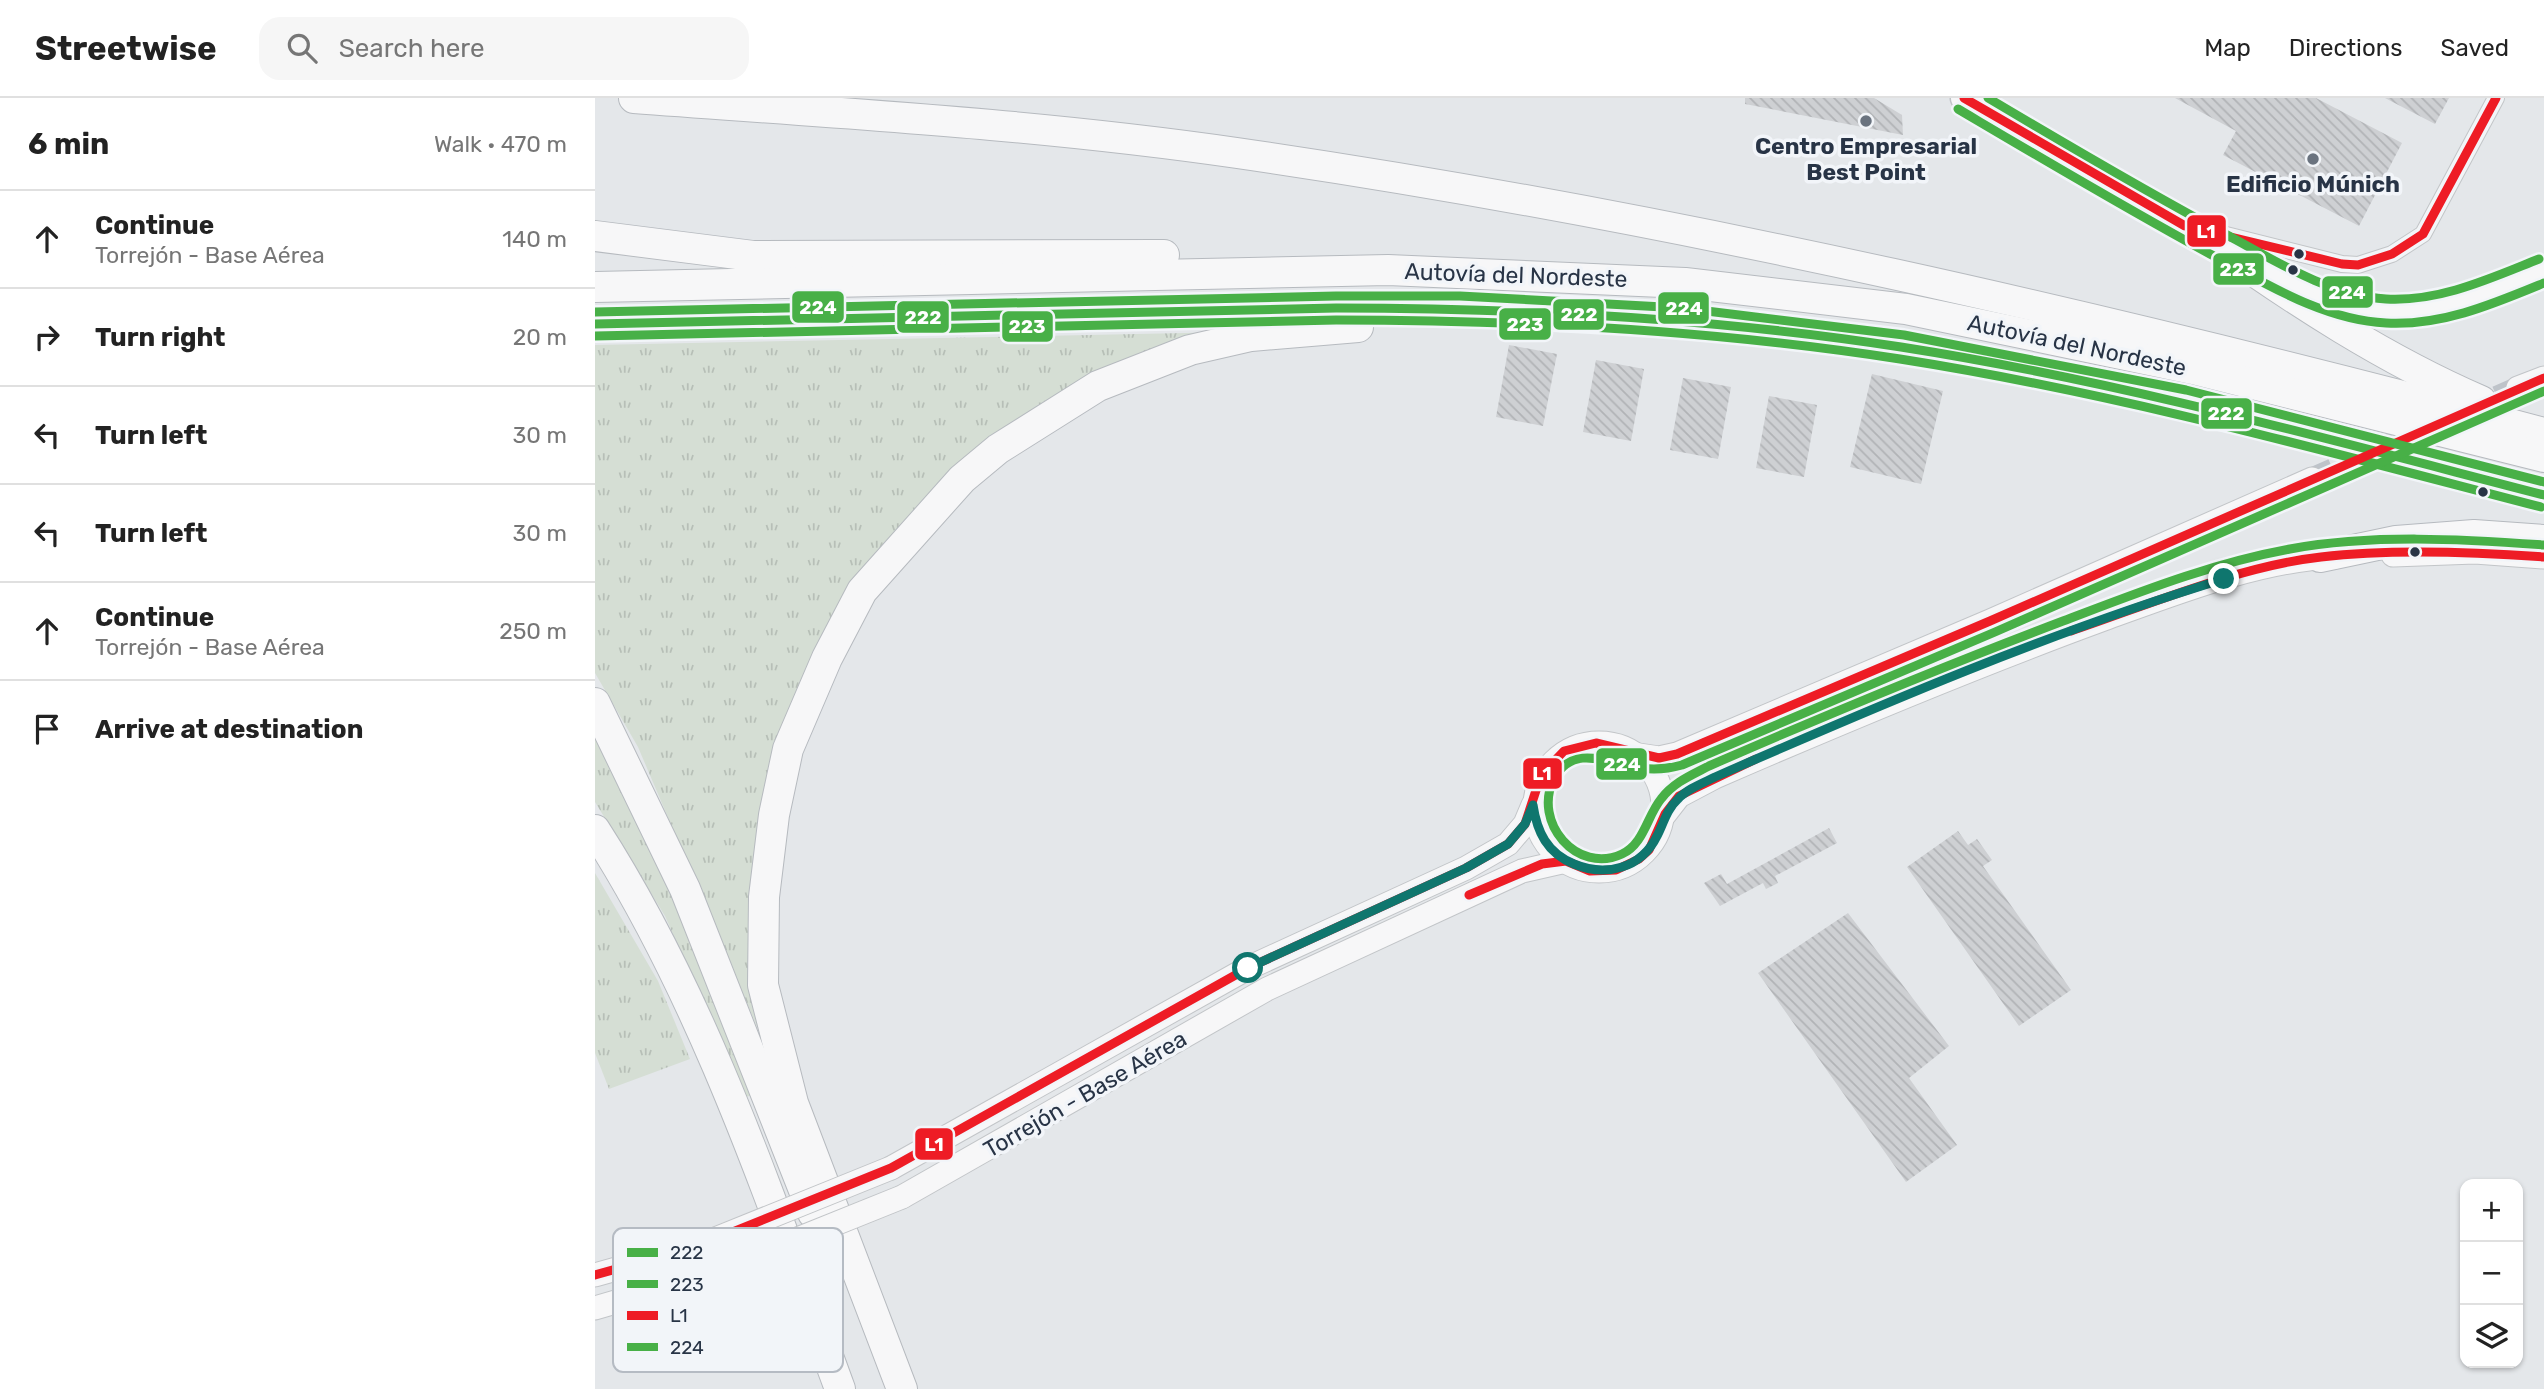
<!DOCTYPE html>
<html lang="en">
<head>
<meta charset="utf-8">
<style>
	body { margin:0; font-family:Rubik,sans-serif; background:#f6f6f6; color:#222 }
	.controls { position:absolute; right:21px; bottom:21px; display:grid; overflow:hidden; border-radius:14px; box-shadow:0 2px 5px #0004 }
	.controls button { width:63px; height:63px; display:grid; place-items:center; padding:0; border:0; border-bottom:2px solid #e0e0e0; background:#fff; color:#222; font:35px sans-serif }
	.stop { position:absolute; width:21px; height:21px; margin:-16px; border:5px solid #0f766e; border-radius:50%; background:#fff }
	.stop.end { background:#0f766e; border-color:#fff; box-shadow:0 2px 7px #0008 }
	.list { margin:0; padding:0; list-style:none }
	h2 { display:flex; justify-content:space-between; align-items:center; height:91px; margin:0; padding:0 28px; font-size:30px }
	h2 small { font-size:23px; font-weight:400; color:#767676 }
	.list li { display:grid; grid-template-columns:46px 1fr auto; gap:21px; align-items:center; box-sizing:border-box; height:98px; padding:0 28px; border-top:2px solid #e0e0e0 }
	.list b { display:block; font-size:26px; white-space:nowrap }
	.list p { margin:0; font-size:23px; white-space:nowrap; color:#767676 }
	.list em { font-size:23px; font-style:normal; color:#767676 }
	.icon { flex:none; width:38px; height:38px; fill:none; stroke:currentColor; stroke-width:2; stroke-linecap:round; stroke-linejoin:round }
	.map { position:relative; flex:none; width:1949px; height:1291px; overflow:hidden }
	header { display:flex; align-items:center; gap:42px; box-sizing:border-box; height:98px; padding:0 35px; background:#fff; border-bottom:2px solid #e0e0e0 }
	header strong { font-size:33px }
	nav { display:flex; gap:38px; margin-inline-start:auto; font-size:24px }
	.search { width:490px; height:63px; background:#f6f6f6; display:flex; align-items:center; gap:18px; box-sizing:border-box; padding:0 24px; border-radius:21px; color:#767676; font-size:26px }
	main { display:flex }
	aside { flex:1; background:#fff }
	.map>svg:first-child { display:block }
	.grass { fill:url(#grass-tufts) }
	.building { fill:url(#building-back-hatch) }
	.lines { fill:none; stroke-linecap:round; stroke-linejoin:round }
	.secondary-tunnel { stroke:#bec3c9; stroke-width:23; stroke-dasharray:23 11; stroke-linecap:butt }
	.street-casing { stroke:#c2c5c8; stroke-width:18 }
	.secondary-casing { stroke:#c2c5c8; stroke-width:25 }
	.primary-casing { stroke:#c0c4c8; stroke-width:29 }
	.highway-casing { stroke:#b6babf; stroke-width:32 }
	.street { stroke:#f3f5f6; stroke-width:16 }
	.secondary { stroke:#f7f7f8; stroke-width:23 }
	.primary { stroke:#f7f7f8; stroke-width:26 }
	.highway { stroke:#f7f7f8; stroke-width:30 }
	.secondary-bridge-casing { stroke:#c2c5c8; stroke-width:25; stroke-linecap:butt }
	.secondary-bridge { stroke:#f7f7f8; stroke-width:23 }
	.bus-1-casing { stroke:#f2f5f9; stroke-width:14 }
	.bus-2-casing { stroke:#f2f5f9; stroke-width:14 }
	.bus-3-casing { stroke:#f2f5f9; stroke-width:14 }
	.bus-4-casing { stroke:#f2f5f9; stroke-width:14 }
	.bus-1 { stroke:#48b047; stroke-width:9 }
	.bus-2 { stroke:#48b047; stroke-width:9 }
	.bus-3 { stroke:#ee1c25; stroke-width:9 }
	.bus-4 { stroke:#48b047; stroke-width:9 }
	.route { stroke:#0f766e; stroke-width:9 }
	.poi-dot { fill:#6a737f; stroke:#f2f5f9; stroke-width:2.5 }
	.bus-dot { fill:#283446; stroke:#f2f5f9; stroke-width:2.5 }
	.labels { text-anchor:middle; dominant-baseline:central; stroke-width:7; stroke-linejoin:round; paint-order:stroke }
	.poi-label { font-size:23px; font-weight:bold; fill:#283446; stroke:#f2f5f9 }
	.street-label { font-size:23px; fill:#283446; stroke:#f2f5f9 }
	.key { fill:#f2f5f9; stroke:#b5bbc3; stroke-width:2 }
	.key-label { font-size:19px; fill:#283446 }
	.line-badge { stroke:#f2f5f9; stroke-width:2.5 }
	.badge-label { font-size:19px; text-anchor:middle; font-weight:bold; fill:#fff }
</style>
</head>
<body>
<header>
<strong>Streetwise</strong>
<div class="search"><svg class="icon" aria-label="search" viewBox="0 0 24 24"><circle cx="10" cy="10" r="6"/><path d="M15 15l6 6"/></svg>Search here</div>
<nav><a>Map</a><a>Directions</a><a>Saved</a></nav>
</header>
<main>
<aside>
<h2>6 min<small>Walk · 470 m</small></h2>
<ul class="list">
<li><svg class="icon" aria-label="ahead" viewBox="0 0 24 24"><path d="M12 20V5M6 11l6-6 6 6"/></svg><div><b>Continue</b><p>Torrejón - Base Aérea</p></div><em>140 m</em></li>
<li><svg class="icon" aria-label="right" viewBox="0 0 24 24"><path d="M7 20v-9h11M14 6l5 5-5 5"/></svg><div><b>Turn right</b></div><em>20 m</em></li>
<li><svg class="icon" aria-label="left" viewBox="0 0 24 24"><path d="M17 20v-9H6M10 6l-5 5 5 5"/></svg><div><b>Turn left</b></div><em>30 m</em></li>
<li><svg class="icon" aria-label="left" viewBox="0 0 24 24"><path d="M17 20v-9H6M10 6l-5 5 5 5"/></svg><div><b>Turn left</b></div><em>30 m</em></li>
<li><svg class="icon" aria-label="ahead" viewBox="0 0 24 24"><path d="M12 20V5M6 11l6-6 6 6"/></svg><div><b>Continue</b><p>Torrejón - Base Aérea</p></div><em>250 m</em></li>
<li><svg class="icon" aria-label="arrive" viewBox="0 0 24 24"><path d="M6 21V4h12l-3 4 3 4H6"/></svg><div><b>Arrive at destination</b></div></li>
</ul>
</aside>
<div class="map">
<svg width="1949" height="1291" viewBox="0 0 1949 1291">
	<defs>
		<pattern id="grass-tufts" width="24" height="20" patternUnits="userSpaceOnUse" patternTransform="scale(1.75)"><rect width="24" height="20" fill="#d5ded4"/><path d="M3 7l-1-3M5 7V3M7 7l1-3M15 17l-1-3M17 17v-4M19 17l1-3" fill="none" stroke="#b7bfb7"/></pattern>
		<pattern id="building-back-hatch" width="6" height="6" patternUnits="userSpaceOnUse" patternTransform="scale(1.75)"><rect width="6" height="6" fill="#ced0d3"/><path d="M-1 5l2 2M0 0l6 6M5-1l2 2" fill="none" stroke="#b1b3b6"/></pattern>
	</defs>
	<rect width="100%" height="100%" fill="#e4e7ea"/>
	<g class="grass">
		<polygon points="638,234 410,331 342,387 276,460 225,543 157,866 163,931 43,649 0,575 0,247"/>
		<polygon points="0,640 62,762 159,997 150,999 70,818 0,704"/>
		<polygon points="0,775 63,883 95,961 14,991 0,955"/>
	</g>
	<g class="building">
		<polygon points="1150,0 1279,0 1307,17 1308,37 1150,6"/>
		<polygon points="1580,0 1721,0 1807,45 1764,128 1628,57 1641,33"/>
		<polygon points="1790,0 1854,0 1840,26"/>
		<polygon points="914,247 962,256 948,328 901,319"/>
		<polygon points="1001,262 1049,271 1036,343 988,334"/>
		<polygon points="1277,276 1348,293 1326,386 1255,369"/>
		<polygon points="1088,280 1136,289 1123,361 1075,352"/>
		<polygon points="1174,298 1222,307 1209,379 1161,370"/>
		<polygon points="1234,730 1242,745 1180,778 1183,785 1171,791 1168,785 1125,808 1109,785 1126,776 1132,786"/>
		<polygon points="1363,733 1373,747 1382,741 1397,762 1388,768 1476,892 1424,928 1312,769"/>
		<polygon points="1253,815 1354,948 1314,980 1362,1047 1311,1084 1163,875"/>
	</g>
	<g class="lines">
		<g class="secondary-tunnel">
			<polyline points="1871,313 1923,290"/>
			<polyline points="1717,381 1840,327"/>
		</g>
		<g class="street-casing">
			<polyline id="street" points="1615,133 1747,166 1763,167 1797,156 1828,136 1901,0"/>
		</g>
		<g class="secondary-casing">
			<g id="secondary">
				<polyline points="1923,290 1949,280"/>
				<polyline points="1798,457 1880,454 1949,459"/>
				<circle cx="1004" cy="709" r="64"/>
				<polyline points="1037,656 1064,660 1082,656 1395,523 1717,381"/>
				<path d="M1070 716 1084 698 1120 679C1249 623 1378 569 1509 521 1578 496 1667 461 1740 459"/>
				<polyline points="296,1070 653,870 871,770 913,746 930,726 938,707"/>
				<polyline points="307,1099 672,891 927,773 971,763"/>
				<polyline points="0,1177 103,1148"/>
				<polyline points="0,1210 113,1177"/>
			</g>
		</g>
		<g class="primary-casing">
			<g id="primary">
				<polyline points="1369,0 1634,152"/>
				<path d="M1681 176C1706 188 1733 203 1761 209 1827 223 1889 196 1949 172"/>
			</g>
		</g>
		<g class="highway-casing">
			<g id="highway">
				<path d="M39 0C240 15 442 26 642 55 1084 119 1518 221 1949 335"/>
				<polyline points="0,138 158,158 569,157"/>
				<path d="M1616 143C1700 203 1791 262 1886 303"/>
				<polyline points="0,189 793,172 1090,185 1311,211 1598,271 1949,359"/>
				<polyline points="0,226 741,210 864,210 1086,222 1307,249 1589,304 1949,397"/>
				<polyline points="1725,459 1801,443 1879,437 1949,442"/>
				<polyline points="0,605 90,791 218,1115"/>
				<path d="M0 732C110 903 175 1101 245 1291"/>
				<polyline points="307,1291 198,1005 168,887 169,799 179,717 193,651 232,560 267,493 367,381 403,351 503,288 595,252 656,238 763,229"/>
			</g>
		</g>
		<use href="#street" class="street"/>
		<use href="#secondary" class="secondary"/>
		<use href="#primary" class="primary"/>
		<use href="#highway" class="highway"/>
		<g class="secondary-bridge-casing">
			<g id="secondary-bridge">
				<polyline points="103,1148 296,1070"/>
				<polyline points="113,1177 307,1099"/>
			</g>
		</g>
		<use href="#secondary-bridge" class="secondary-bridge"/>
		<g class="bus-1-casing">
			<path id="bus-1" d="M0 226 741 210C930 210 1119 220 1306 249 1524 283 1736 342 1949 397"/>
		</g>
		<g class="bus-2-casing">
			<g id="bus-2">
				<path d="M1363 11C1446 60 1530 110 1615 156 1670 185 1728 222 1791 225 1847 228 1898 206 1949 185"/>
				<path d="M0 238 741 222C929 222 1119 232 1305 261 1522 295 1734 354 1946 409"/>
			</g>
		</g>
		<g class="bus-3-casing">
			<g id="bus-3">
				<polyline points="1369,0 1590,128 1747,166 1763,167 1797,156 1828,136 1901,0"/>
				<path d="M1476 533C1553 507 1645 468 1726 459 1795 451 1879 454 1949 459"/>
				<polyline points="874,797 947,766 971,763 995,773 1021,772 1044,761 1054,752 1070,716 1084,698 1161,661"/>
				<polyline points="0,1177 103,1148 296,1070 653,870 871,770 913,746 930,726 946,677 969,653 1001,645 1064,660 1082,656 1395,523 1949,280"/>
			</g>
		</g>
		<g class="bus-4-casing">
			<g id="bus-4">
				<path d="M1393 0C1472 47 1552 94 1634 138 1682 164 1734 197 1791 201 1845 204 1896 180 1944 161"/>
				<polyline points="0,214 741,198 865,198 1087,210 1309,237 1591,292 1949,384"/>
				<path d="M1949 293 1400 534 1087 667C1073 671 1059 672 1045 670 1015 666 978 644 959 681 937 724 982 777 1027 756 1049 746 1052 718 1066 701 1079 684 1097 677 1114 668 1231 617 1349 568 1468 523 1542 495 1617 465 1695 451 1778 436 1866 441 1949 447"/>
			</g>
		</g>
		<use href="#bus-1" class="bus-1"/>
		<use href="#bus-2" class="bus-2"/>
		<use href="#bus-3" class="bus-3"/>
		<use href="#bus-4" class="bus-4"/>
	</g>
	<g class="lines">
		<path class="route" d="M653 870 871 770 913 746 930 726 938 707C942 734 952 755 979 766 1010 779 1046 771 1062 738 1069 725 1071 712 1083 701 1092 691 1108 685 1120 679 1287 606 1455 534 1629 481"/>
	</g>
	<g class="poi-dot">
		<circle cx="1271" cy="23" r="7"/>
		<circle cx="1718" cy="61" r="7"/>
	</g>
	<g class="bus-dot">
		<circle cx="1704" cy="156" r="6"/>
		<circle cx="1698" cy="172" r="6"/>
		<circle cx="1888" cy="394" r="6"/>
		<circle cx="1820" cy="454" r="6"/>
	</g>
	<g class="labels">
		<g class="poi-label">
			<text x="1271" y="48">Centro Empresarial<tspan x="1271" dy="26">Best Point</tspan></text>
			<text x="1718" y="86">Edificio Múnich</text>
		</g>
		<g class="street-label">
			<text transform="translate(921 177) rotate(2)">Autovía del Nordeste</text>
			<text transform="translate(1482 247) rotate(12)">Autovía del Nordeste</text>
			<text transform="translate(490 996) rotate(-30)">Torrejón - Base Aérea</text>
		</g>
	</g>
	<rect x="18" y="1130" width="230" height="144" rx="10" class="key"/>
	<rect x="32" y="1150" width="31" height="9" fill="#48b047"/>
	<rect x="32" y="1182" width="31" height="8" fill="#48b047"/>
	<rect x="32" y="1213" width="31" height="9" fill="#ee1c25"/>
	<rect x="32" y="1245" width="31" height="8" fill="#48b047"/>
	<g class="key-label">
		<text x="75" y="1161">222</text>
		<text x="75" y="1193">223</text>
		<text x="75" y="1224">L1</text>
		<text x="75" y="1256">224</text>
	</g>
	<g class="line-badge">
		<rect x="1591" y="116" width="41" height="34" rx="7" fill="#ee1c25"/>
		<rect x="1617" y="154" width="53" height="34" rx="7" fill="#48b047"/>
		<rect x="1726" y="177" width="53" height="34" rx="7" fill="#48b047"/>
		<rect x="196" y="192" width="54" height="34" rx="7" fill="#48b047"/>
		<rect x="1062" y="193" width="53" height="34" rx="7" fill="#48b047"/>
		<rect x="957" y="200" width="53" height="33" rx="7" fill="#48b047"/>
		<rect x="301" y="202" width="54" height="34" rx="7" fill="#48b047"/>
		<rect x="903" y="209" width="54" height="34" rx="7" fill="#48b047"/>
		<rect x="406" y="212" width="53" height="33" rx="7" fill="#48b047"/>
		<rect x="1605" y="299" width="53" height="33" rx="7" fill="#48b047"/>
		<rect x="1000" y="649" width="53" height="34" rx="7" fill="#48b047"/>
		<rect x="927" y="659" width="41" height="33" rx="7" fill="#ee1c25"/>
		<rect x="319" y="1029" width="40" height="34" rx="7" fill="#ee1c25"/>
	</g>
	<g class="badge-label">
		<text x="1611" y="140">L1</text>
		<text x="1643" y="178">223</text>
		<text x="1752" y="201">224</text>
		<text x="223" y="216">224</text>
		<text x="1089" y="217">224</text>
		<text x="984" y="223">222</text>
		<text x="328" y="226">222</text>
		<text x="930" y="233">223</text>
		<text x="432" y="235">223</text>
		<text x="1631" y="322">222</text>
		<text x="1027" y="673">224</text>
		<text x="947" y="682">L1</text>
		<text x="339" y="1053">L1</text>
	</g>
</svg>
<div class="controls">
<button>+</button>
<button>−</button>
<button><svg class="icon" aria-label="layers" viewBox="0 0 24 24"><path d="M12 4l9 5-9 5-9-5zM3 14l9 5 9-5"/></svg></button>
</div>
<div class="stop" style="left:653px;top:870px"></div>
<div class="stop end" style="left:1629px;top:481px"></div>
</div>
</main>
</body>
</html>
